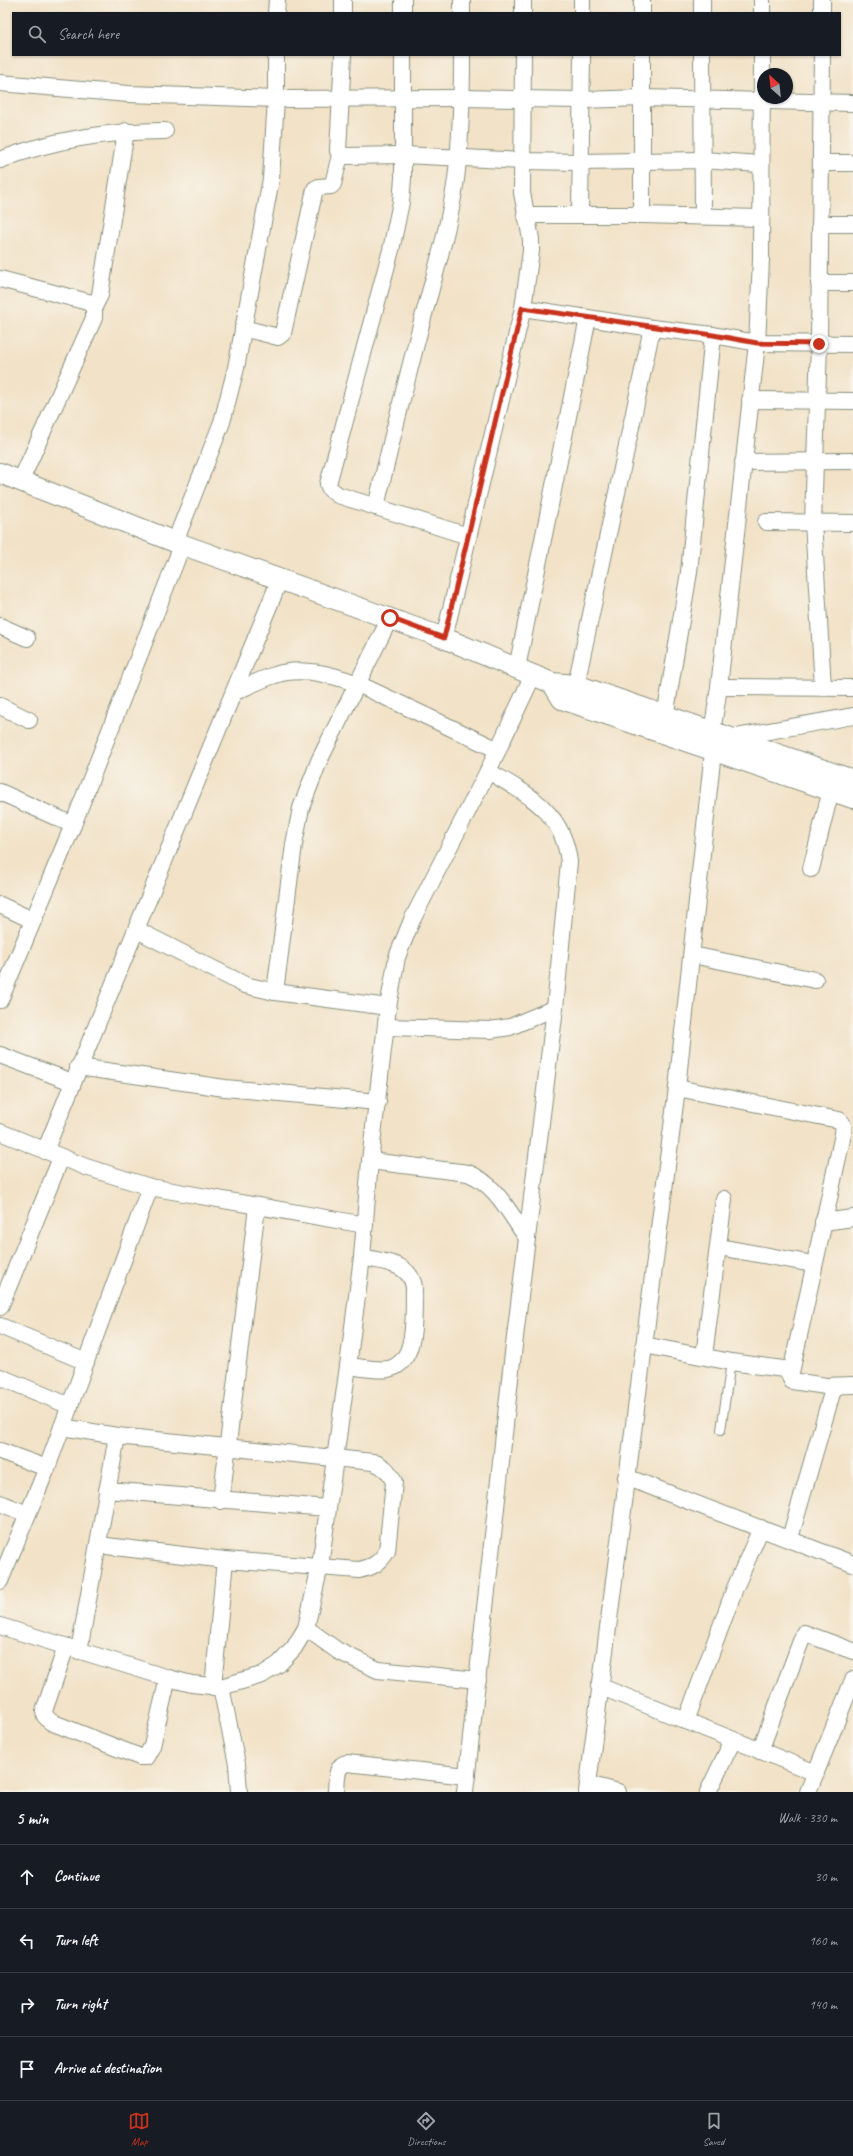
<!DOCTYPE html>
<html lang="en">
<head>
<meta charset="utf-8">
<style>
	body { margin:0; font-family:Caveat,sans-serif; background:#20242c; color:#f1f3f6 }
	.compass { position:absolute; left:757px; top:68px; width:36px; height:36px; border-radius:50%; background:#171b24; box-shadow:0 1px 3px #0004; rotate:333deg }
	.stop { position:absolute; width:12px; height:12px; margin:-9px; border:3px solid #c8321e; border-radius:50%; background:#fff }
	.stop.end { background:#c8321e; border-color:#fff; box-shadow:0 1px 4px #0008 }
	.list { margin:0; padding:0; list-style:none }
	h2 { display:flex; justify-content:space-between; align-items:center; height:52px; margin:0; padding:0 16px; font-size:17px }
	h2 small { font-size:13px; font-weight:400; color:#9ea1a6 }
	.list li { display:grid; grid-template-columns:26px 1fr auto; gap:12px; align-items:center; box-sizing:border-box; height:64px; padding:0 16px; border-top:1px solid #363941 }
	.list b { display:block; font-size:15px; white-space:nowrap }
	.list em { font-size:13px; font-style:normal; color:#9ea1a6 }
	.icon { flex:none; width:22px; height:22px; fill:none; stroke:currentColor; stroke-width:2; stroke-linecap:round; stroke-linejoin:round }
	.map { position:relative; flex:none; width:853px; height:1792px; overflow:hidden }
	.search { position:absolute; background:#171b24; box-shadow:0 1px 3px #0004; left:12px; right:12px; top:12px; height:44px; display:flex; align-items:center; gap:10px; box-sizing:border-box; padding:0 14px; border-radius:0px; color:#9ea1a6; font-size:15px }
	.sheet { height:308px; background:#171b24 }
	nav { display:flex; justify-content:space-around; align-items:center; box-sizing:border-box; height:56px; border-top:1px solid #363941; background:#171b24; font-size:11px; color:#9ea1a6 }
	nav a { display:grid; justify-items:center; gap:2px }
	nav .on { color:#c8321e }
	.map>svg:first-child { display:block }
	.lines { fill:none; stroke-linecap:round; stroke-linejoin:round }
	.service-casing { stroke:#88907e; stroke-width:10 }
	.minor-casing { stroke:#88907e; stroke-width:18 }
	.tertiary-casing { stroke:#88907e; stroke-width:22 }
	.service { stroke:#fff; stroke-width:8 }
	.minor { stroke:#fff; stroke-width:16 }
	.tertiary { stroke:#fff; stroke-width:20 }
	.route { stroke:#c8321e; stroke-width:5 }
</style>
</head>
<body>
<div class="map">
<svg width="853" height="1792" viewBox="0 0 853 1792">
	<rect width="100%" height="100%" fill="#f7f3e8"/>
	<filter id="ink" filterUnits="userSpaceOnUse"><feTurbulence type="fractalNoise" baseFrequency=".025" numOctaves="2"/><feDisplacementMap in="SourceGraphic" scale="8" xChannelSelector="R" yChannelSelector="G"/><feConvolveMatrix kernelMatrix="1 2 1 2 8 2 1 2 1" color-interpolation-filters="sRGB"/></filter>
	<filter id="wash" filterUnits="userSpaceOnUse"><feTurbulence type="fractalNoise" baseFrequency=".012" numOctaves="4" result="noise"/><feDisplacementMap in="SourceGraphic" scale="16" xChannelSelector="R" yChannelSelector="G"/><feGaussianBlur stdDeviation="0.9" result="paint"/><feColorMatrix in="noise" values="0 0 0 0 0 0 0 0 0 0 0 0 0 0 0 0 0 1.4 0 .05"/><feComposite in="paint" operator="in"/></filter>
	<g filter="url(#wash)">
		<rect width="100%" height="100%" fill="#f2e2c7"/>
	</g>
	<g filter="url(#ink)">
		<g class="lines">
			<g class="service-casing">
				<polyline id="service" points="721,1430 731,1362"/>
			</g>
			<g class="minor-casing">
				<g id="minor">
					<polyline points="343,0 343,13"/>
					<polyline points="403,0 403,13"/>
					<polyline points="702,0 702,13"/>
					<polyline points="822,0 822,13"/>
					<polyline points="276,13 277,0"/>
					<polyline points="462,13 462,0"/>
					<polyline points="523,13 523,0"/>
					<polyline points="582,13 582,0"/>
					<polyline points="642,13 642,0"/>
					<polyline points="762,13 762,0"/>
					<polyline points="403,55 403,178 401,202 391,250 328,484 330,489 338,495 468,536"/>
					<polyline points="642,55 642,215"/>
					<polyline points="702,55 703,216"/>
					<polyline points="822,55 819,344 813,522 823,687"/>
					<polyline points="0,83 128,94 276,99 462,98 582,100 642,98 853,103"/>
					<polyline points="340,155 346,156 403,155 523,161 579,162 702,160 760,164"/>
					<path d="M0 160C54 139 108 131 165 131"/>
					<polyline points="821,163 853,163"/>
					<polyline points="580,214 582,55"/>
					<polyline points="525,215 642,215 760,218"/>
					<polyline points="820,224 853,224"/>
					<polyline points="0,279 88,302 94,307"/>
					<polyline points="819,283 853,283"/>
					<polyline points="523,308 652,328"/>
					<polyline points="243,328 278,337 283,333 315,189 319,187 331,186 333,184 340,155 338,151 343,55"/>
					<polyline points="750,400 853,401"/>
					<polyline points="743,462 853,461"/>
					<polyline points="21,480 94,318 94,307 100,295 126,131"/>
					<path d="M376 507C390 446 405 386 421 325 434 277 449 228 456 179 461 138 462 96 462 55"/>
					<polyline points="766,522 853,523"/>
					<polyline points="175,542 222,422 236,368 271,179 276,99 276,55"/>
					<polyline points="0,626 27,638"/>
					<polyline points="444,638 523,308 531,251 531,239 522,193 523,55"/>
					<polyline points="517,668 588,318"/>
					<polyline points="576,685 652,328 713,335 757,343 853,344"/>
					<polyline points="719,687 853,688"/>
					<path d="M235 692C248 686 262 679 275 675 302 666 333 675 358 684L498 750"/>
					<polyline points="0,706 29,720"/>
					<polyline points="665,717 689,572 713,335"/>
					<polyline points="712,733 719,687 757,343 761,260 762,55"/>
					<polyline points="730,738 853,716"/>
					<polyline points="0,792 73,825"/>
					<polyline points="811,869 831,790"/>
					<polyline points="0,905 32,920"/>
					<polyline points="137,930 245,985 275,992 388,1007"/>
					<polyline points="692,955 815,980"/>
					<polyline points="275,992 294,844 301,808 319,761 390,618"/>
					<polyline points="0,1000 73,825 183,543"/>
					<polyline points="387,1027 490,1030 510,1027 555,1008"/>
					<polyline points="0,1055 72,1082"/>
					<polyline points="78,1067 225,1088 378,1102"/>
					<path d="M677 1088 839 1120C846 1125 843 1132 842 1139L790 1377 792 1381 826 1386 853 1385"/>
					<polyline points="0,1132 86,1167 150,1187 365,1225"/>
					<polyline points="45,1151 280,579"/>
					<path d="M370 1161 468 1173C496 1184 510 1214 527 1238"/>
					<polyline points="823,1222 853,1218"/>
					<polyline points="719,1247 813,1264"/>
					<polyline points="0,1307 61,1158"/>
					<polyline points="0,1326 86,1362"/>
					<polyline points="644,1345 731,1362 791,1370"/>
					<polyline points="704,1356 724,1199"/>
					<path d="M348 1366C360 1367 376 1371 388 1369 419 1363 413 1312 414 1287 410 1262 383 1262 362 1257"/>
					<polyline points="0,1377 70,1406"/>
					<path d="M62 1427 117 1436 373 1462C384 1466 389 1471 394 1482L387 1551C380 1563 373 1567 359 1570L225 1560 98 1545"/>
					<polyline points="0,1451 47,1468"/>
					<polyline points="626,1477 853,1564"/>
					<polyline points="107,1490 327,1508"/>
					<polyline points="221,1501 257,1207"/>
					<polyline points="0,1503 27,1514"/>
					<polyline points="790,1538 834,1386"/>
					<polyline points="0,1581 47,1468 150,1187"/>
					<polyline points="0,1626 168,1678 192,1684 221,1687 262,1675 279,1664 294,1648 306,1628 320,1566 348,1366 362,1257 370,1161 388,1007 397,957 412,920 488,771 533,675"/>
					<polyline points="306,1628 338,1651 378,1670 478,1680"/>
					<polyline points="66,1647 44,1711 45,1716 51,1722 140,1757 146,1757 152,1746 168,1678"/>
					<polyline points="79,1651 117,1436"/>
					<polyline points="599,1686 816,1773"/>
					<polyline points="213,1687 225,1560"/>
					<polyline points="221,1687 237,1764 239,1792"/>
					<polyline points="686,1721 735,1588 761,1528"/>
					<polyline points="760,1751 804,1633 853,1651"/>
					<polyline points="588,1784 618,1792"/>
					<path d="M336 1792C337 1781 335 1765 347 1763L467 1776"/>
					<path d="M465 1792 511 1370 555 1008 569 862C563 811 528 795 488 771"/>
					<polyline points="587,1792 677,1088 713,751"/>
					<polyline points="708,1792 733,1740"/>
					<polyline points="808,1792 853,1680"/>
				</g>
			</g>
			<g class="tertiary-casing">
				<g id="tertiary">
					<polyline points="0,473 175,542 444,638 552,683 576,685 853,780"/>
					<polyline points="552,683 562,699 853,798"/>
				</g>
			</g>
			<use href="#service" class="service"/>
			<use href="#minor" class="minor"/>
			<use href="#tertiary" class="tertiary"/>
		</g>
	</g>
	<g class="lines" filter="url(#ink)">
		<polyline class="route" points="390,618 444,638 522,308 713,335 757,343 819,344"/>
	</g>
</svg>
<svg class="compass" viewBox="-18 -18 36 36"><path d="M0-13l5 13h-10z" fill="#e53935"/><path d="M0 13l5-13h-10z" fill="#9ea1a6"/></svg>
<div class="stop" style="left:390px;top:618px"></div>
<div class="stop end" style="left:819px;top:344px"></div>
<div class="search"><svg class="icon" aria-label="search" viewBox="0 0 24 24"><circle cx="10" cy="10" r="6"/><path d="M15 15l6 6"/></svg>Search here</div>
</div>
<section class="sheet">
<h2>5 min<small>Walk · 330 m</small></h2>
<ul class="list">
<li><svg class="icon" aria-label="ahead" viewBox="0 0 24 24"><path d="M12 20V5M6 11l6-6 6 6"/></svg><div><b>Continue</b></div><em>30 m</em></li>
<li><svg class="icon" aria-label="left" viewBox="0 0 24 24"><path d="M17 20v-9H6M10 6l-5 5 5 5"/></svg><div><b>Turn left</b></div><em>160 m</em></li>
<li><svg class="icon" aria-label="right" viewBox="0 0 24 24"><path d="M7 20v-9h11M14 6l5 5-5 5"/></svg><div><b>Turn right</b></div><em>140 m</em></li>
<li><svg class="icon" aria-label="arrive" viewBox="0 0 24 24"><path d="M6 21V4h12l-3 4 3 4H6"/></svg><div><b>Arrive at destination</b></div></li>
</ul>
</section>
<nav>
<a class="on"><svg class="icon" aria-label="map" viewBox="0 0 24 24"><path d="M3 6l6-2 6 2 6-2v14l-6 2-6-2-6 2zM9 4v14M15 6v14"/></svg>Map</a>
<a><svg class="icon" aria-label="directions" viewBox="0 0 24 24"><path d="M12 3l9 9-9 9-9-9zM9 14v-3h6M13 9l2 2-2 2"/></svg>Directions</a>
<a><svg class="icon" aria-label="saved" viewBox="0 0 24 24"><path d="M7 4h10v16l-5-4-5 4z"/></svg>Saved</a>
</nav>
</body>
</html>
